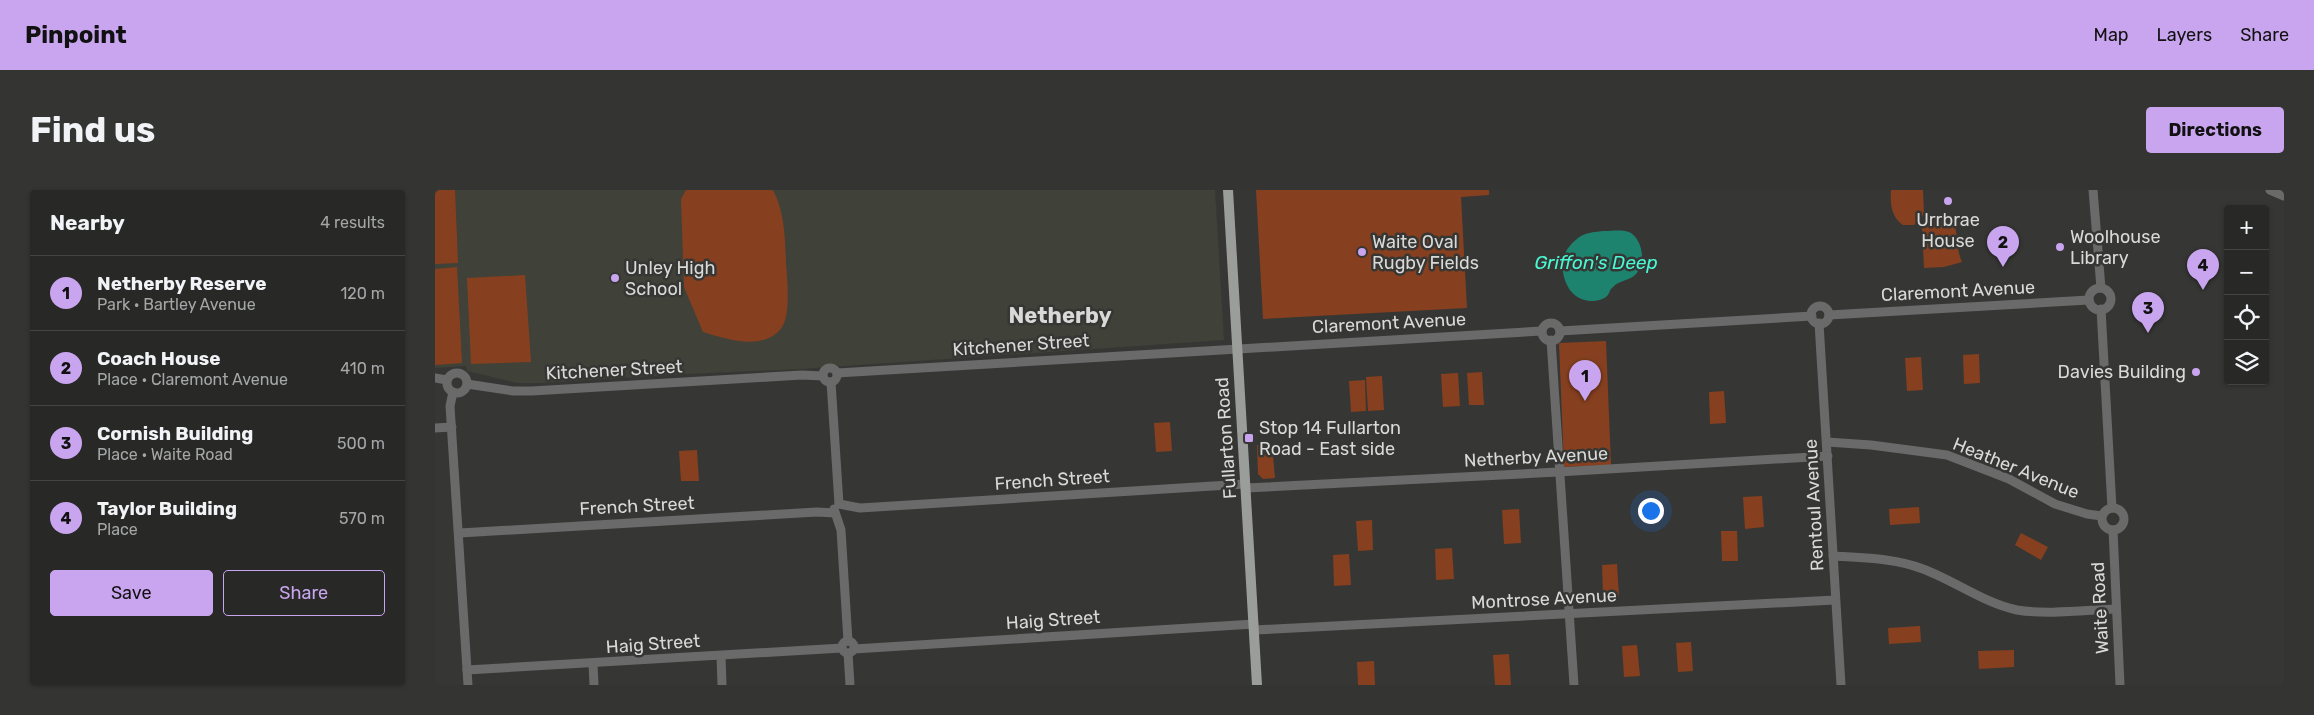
<!DOCTYPE html>
<html lang="en">
<head>
<meta charset="utf-8">
<style>
	body { margin:0; font-family:Rubik,sans-serif; background:#343433; color:#f1f3f6 }
	.controls { position:absolute; right:15px; top:15px; display:grid; overflow:hidden; border-radius:5px; box-shadow:0 1px 4px #0004 }
	.controls button { width:45px; height:45px; display:grid; place-items:center; padding:0; border:0; border-bottom:1px solid #444; background:#282827; color:#f1f3f6; font:25px sans-serif }
	.you { position:absolute; left:1215px; top:320px; width:18px; height:18px; margin:-12px; border:4px solid #fff; border-radius:50%; background:#1a73e8; box-shadow:0 0 0 8px #1a73e833 }
	.badge { display:grid; place-items:center; width:32px; height:32px; border-radius:50%; background:#c8a5ee; color:#111; font-size:16px; font-weight:700 }
	.pin { position:absolute; translate:-50% -41px; filter:drop-shadow(0 1px 2px #0008) }
	.pin::after { content:''; position:absolute; top:26px; width:18px; height:15px; background:inherit; clip-path:polygon(0 0,100% 0,50% 100%) }
	.list { margin:0; padding:0; list-style:none }
	h2 { display:flex; justify-content:space-between; align-items:center; height:65px; margin:0; padding:0 20px; font-size:21px }
	h2 small { font-size:16px; font-weight:400; color:#a5a6a7 }
	.list li { display:grid; grid-template-columns:32px 1fr auto; gap:15px; align-items:center; box-sizing:border-box; height:75px; padding:0 20px; border-top:1px solid #444 }
	.list b { display:block; font-size:19px; white-space:nowrap }
	.list p { margin:0; font-size:16px; white-space:nowrap; color:#a5a6a7 }
	.list em { font-size:16px; font-style:normal; color:#a5a6a7 }
	.actions { display:flex; gap:10px; padding:15px 20px }
	.actions a { flex:1; padding:11px 0; border:1px solid #c8a5ee; border-radius:5px; text-align:center; font-size:18px; color:#c8a5ee }
	.actions .main { background:#c8a5ee; color:#111 }
	.icon { flex:none; width:28px; height:28px; fill:none; stroke:currentColor; stroke-width:2; stroke-linecap:round; stroke-linejoin:round }
	.map { position:relative; flex:none; width:1849px; height:495px; overflow:hidden; border-radius:5px }
	header { display:flex; align-items:center; gap:30px; box-sizing:border-box; height:70px; padding:0 25px; background:#c8a5ee; color:#111 }
	header strong { font-size:24px }
	nav { display:flex; gap:28px; margin-inline-start:auto; font-size:18px }
	.intro { display:flex; align-items:center; justify-content:space-between; box-sizing:border-box; height:120px; padding:0 30px }
	h1 { margin:0; font-size:35px }
	.button { padding:12px 22px; border-radius:5px; background:#c8a5ee; color:#111; font-size:18px; font-weight:700 }
	main { display:flex; gap:30px; padding:0 30px }
	aside { flex:1; background:#282827; border-radius:5px; box-shadow:0 1px 4px #0004 }
	.map>svg:first-child { display:block }
	.built { fill:#404138 }
	.green { fill:#86401f }
	.water { fill:#1d836f }
	.lines { fill:none; stroke-linecap:round; stroke-linejoin:round }
	.minor { stroke:#696a69; stroke-width:9 }
	.major { stroke:#9b9d9a; stroke-width:10 }
	.poi-dot { fill:#c8a5ee; stroke:#363634; stroke-width:2 }
	.labels { text-anchor:middle; dominant-baseline:central; stroke-width:5; stroke-linejoin:round; paint-order:stroke }
	.poi-label { font-size:18px; fill:#d9d9d7; stroke:#363634; text-anchor:start }
	.street-label { font-size:18px; fill:#d9d9d7; stroke:#363634 }
	.water-label { font-size:19px; font-style:italic; fill:#49f8d4; stroke:#363634 }
	.district-label { font-size:22px; font-weight:bold; fill:#d9d9d7; stroke:#363634 }
</style>
</head>
<body>
<header>
<strong>Pinpoint</strong>
<nav><a>Map</a><a>Layers</a><a>Share</a></nav>
</header>
<div class="intro"><h1>Find us</h1><a class="button">Directions</a></div>
<main>
<aside>
<h2>Nearby<small>4 results</small></h2>
<ul class="list">
<li><span class="badge">1</span><div><b>Netherby Reserve</b><p>Park · Bartley Avenue</p></div><em>120 m</em></li>
<li><span class="badge">2</span><div><b>Coach House</b><p>Place · Claremont Avenue</p></div><em>410 m</em></li>
<li><span class="badge">3</span><div><b>Cornish Building</b><p>Place · Waite Road</p></div><em>500 m</em></li>
<li><span class="badge">4</span><div><b>Taylor Building</b><p>Place</p></div><em>570 m</em></li>
</ul>
<div class="actions"><a class="main">Save</a><a>Share</a></div>
</aside>
<div class="map">
<svg width="1849" height="495" viewBox="0 0 1849 495">
	<rect width="100%" height="100%" fill="#363634"/>
	<polygon class="built" points="0,0 780,0 789,150 366,179 252,184 107,193 82,193 32,181 31,176 0,178"/>
	<g class="green">
		<polygon points="0,0 20,0 23,73 0,74"/>
		<path d="M251 0H337L339 2C350 25 350 48 351 73 352 89 356 123 347 137 330 162 291 149 268 142L249 97 246 9Z"/>
		<polygon points="821,0 1054,0 1054,5 1026,7 1032,118 828,129"/>
		<path d="M1456 0H1488L1489 24 1479 35H1468C1456 27 1455 13 1456 0Z"/>
		<path d="M1515 29 1519 32C1523 45 1521 59 1527 72L1509 77 1489 78 1487 39 1493 30Z"/>
		<polygon points="22,77 27,173 0,175 0,79"/>
		<polygon points="90,85 96,172 36,174 32,88"/>
		<polygon points="1171,151 1176,275 1129,277 1124,153"/>
		<polygon points="1544,164 1545,193 1529,194 1528,165"/>
		<polygon points="1486,167 1488,200 1472,201 1470,168"/>
		<polygon points="1047,182 1049,215 1034,215 1032,183"/>
		<polygon points="1023,183 1025,216 1008,217 1006,184"/>
		<polygon points="947,186 949,220 933,221 931,187"/>
		<polygon points="930,190 931,221 916,222 914,191"/>
		<polygon points="1289,201 1291,233 1275,234 1274,202"/>
		<polygon points="735,232 737,261 721,262 719,233"/>
		<polygon points="822,255 837,255 840,288 828,289 823,284"/>
		<polygon points="262,260 264,291 246,291 244,261"/>
		<polygon points="1327,306 1329,337 1310,339 1308,307"/>
		<polygon points="1484,317 1485,333 1455,335 1454,319"/>
		<polygon points="1084,319 1086,353 1069,354 1067,320"/>
		<polygon points="937,330 938,360 923,361 921,331"/>
		<polygon points="1286,341 1302,341 1303,371 1287,371"/>
		<polygon points="1586,343 1613,357 1606,370 1580,355"/>
		<polygon points="1017,358 1019,389 1001,390 1000,359"/>
		<polygon points="914,364 916,395 899,396 898,365"/>
		<polygon points="1182,374 1184,406 1168,407 1167,375"/>
		<polygon points="1485,436 1486,452 1454,454 1453,438"/>
		<polygon points="1256,452 1258,481 1243,482 1241,453"/>
		<polygon points="1202,455 1205,486 1189,487 1187,456"/>
		<polygon points="1579,460 1579,477 1544,479 1543,461"/>
		<polygon points="1074,464 1076,495 1060,495 1058,465"/>
		<polygon points="939,471 940,495 923,495 922,472"/>
	</g>
	<path class="water" d="M1169 41C1177 41 1189 39 1196 43 1208 51 1211 74 1201 84 1195 91 1184 90 1178 97 1174 100 1175 103 1172 106 1167 111 1156 112 1150 110 1132 107 1124 81 1129 66 1131 59 1138 52 1143 48 1151 42 1160 42 1169 41Z"/>
	<g class="lines">
		<g class="minor">
			<polyline points="1658,0 1666,98"/>
			<polyline points="1835,0 1849,6"/>
			<circle cx="1665" cy="109" r="11"/>
			<circle cx="1385" cy="125" r="9"/>
			<polyline points="1666,119 1677,318"/>
			<polyline points="1394,125 1654,110"/>
			<polyline points="1384,133 1406,495"/>
			<circle cx="1116" cy="142" r="9"/>
			<polyline points="1125,141 1377,126"/>
			<polyline points="1116,150 1139,495"/>
			<circle cx="395" cy="185" r="7"/>
			<circle cx="22" cy="193" r="10"/>
			<polyline points="402,183 1107,141"/>
			<polyline points="0,188 12,190"/>
			<polyline points="396,192 404,314"/>
			<polyline points="32,194 78,201 97,201 367,185 388,186"/>
			<polyline points="18,202 15,216 33,495"/>
			<polyline points="0,238 17,237"/>
			<polyline points="1392,252 1436,255 1512,265 1574,289 1620,314 1652,324 1667,326"/>
			<polyline points="811,298 1123,282 1393,266"/>
			<polyline points="404,314 425,318 810,294"/>
			<circle cx="1678" cy="329" r="11"/>
			<polyline points="399,319 406,340 413,451"/>
			<polyline points="1678,340 1685,495"/>
			<polyline points="25,343 382,322 400,323"/>
			<path d="M1398 366C1429 368 1460 368 1488 379 1520 391 1549 413 1582 420 1611 425 1652 420 1681 419"/>
			<polyline points="820,440 1400,410"/>
			<circle cx="413" cy="457" r="6"/>
			<polyline points="419,459 819,434"/>
			<polyline points="413,463 415,495"/>
			<polyline points="286,466 287,495"/>
			<polyline points="158,474 159,495"/>
			<polyline points="32,480 407,458"/>
		</g>
		<polyline class="major" points="793,0 822,495"/>
	</g>
	<g class="poi-dot">
		<circle cx="1513" cy="11" r="5"/>
		<circle cx="1625" cy="57" r="5"/>
		<circle cx="927" cy="62" r="5"/>
		<circle cx="180" cy="88" r="5"/>
		<circle cx="1761" cy="182" r="5"/>
		<rect x="809" y="243" width="10" height="10" rx="2.5"/>
	</g>
	<g class="labels">
		<g class="poi-label">
			<text x="1513" y="30" text-anchor="middle">Urrbrae<tspan x="1513" dy="21">House</tspan></text>
			<text x="1635" y="47">Woolhouse<tspan x="1635" dy="21">Library</tspan></text>
			<text x="937" y="52">Waite Oval<tspan x="937" dy="21">Rugby Fields</tspan></text>
			<text x="190" y="78">Unley High<tspan x="190" dy="21">School</tspan></text>
			<text x="1751" y="182" text-anchor="end">Davies Building</text>
			<text x="824" y="238">Stop 14 Fullarton<tspan x="824" dy="21">Road - East side</tspan></text>
		</g>
		<g class="street-label">
			<text transform="translate(1523 101) rotate(-3)">Claremont Avenue</text>
			<text transform="translate(954 133) rotate(-3)">Claremont Avenue</text>
			<text transform="translate(586 155) rotate(-4)">Kitchener Street</text>
			<text transform="translate(179 180) rotate(-3)">Kitchener Street</text>
			<text transform="translate(791 248) rotate(-94)">Fullarton Road</text>
			<text transform="translate(1101 267) rotate(-3)">Netherby Avenue</text>
			<text transform="translate(1581 278) rotate(22)">Heather Avenue</text>
			<text transform="translate(617 290) rotate(-4)">French Street</text>
			<text transform="translate(1379 315) rotate(-93)">Rentoul Avenue</text>
			<text transform="translate(202 316) rotate(-3)">French Street</text>
			<text transform="translate(1109 409) rotate(-3)">Montrose Avenue</text>
			<text transform="translate(1665 418) rotate(-93)">Waite Road</text>
			<text transform="translate(618 430) rotate(-4)">Haig Street</text>
			<text transform="translate(218 454) rotate(-4)">Haig Street</text>
		</g>
		<g class="water-label">
			<text x="1161" y="72">Griffon's Deep</text>
		</g>
		<g class="district-label">
			<text x="625" y="125">Netherby</text>
		</g>
	</g>
</svg>
<div class="controls">
<button>+</button>
<button>−</button>
<button><svg class="icon" aria-label="locate" viewBox="0 0 24 24"><circle cx="12" cy="12" r="6"/><path d="M12 2v4M12 18v4M2 12h4M18 12h4"/></svg></button>
<button><svg class="icon" aria-label="layers" viewBox="0 0 24 24"><path d="M12 4l9 5-9 5-9-5zM3 14l9 5 9-5"/></svg></button>
</div>
<div class="you"></div>
<div class="pin badge" style="left:1150px;top:211px">1</div>
<div class="pin badge" style="left:1568px;top:77px">2</div>
<div class="pin badge" style="left:1713px;top:143px">3</div>
<div class="pin badge" style="left:1768px;top:100px">4</div>
</div>
</main>
</body>
</html>
